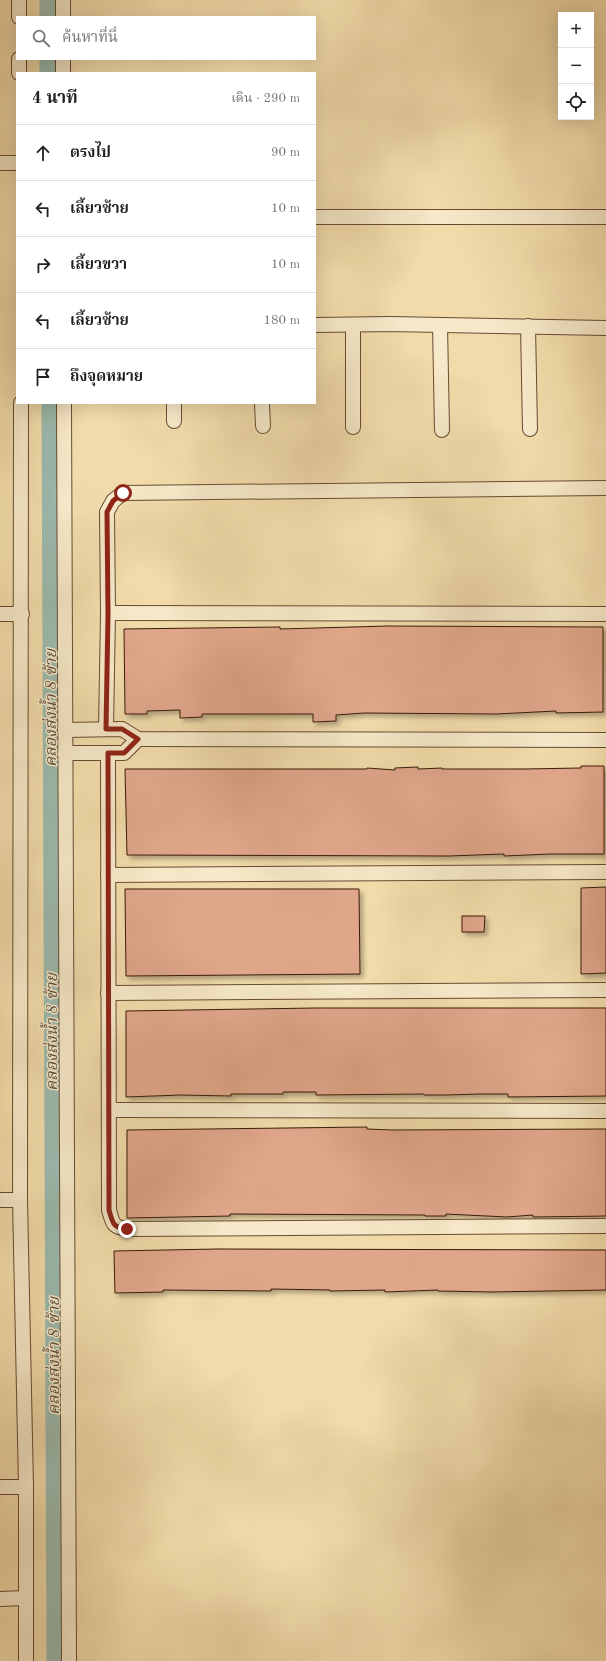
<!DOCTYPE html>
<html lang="th">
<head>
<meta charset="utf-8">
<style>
	body { margin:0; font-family:"Old Standard TT","Noto Serif Thai",serif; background:#f2f2f2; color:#222 }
	.controls { position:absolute; right:12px; top:12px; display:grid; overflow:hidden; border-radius:0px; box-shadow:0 4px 16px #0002 }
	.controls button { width:36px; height:36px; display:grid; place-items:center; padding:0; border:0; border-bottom:1px solid #e0e0e0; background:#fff; color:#222; font:20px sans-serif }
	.stop { position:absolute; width:12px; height:12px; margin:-9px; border:3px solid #8f2418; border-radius:50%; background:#fff }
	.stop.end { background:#8f2418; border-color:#fff; box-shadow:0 1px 4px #0008 }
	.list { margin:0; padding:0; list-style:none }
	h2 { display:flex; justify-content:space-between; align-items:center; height:52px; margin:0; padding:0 16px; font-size:17px }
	h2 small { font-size:13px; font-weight:400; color:#767676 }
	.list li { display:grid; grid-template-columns:26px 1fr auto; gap:12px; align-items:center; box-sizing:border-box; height:56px; padding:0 16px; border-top:1px solid #e0e0e0 }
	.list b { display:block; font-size:15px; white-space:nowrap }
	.list em { font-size:13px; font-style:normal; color:#767676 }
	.icon { flex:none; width:22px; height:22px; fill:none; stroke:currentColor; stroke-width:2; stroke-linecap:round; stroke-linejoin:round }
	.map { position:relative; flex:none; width:606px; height:1661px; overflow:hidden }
	.search { position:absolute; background:#fff; box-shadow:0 4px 16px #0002; left:16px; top:16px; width:300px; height:44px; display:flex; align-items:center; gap:10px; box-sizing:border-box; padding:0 14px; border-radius:0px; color:#767676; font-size:15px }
	.panel { position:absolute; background:#fff; box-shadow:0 4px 16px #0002; left:16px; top:72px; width:300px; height:332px; border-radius:0px }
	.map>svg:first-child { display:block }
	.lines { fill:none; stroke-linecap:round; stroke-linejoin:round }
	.canal { stroke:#9bbaae; stroke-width:19 }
	.building { fill:#e0a68a; stroke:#3a1b0a; filter:url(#shadow) }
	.minor-casing { stroke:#684b32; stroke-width:16 }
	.minor { stroke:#f6e8c8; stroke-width:14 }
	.route { stroke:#8f2418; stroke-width:5 }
	.labels { text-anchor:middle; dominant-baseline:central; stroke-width:3; stroke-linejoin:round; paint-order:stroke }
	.water-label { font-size:16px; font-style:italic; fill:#574b3b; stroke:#f6e8c8 }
</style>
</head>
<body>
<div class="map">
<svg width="606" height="1661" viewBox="0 0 606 1661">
	<defs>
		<filter id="shadow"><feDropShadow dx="3.5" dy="3.5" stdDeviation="2" flood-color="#0004"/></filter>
	</defs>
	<rect width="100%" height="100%" fill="#f1dbaa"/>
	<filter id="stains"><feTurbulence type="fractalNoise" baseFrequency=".005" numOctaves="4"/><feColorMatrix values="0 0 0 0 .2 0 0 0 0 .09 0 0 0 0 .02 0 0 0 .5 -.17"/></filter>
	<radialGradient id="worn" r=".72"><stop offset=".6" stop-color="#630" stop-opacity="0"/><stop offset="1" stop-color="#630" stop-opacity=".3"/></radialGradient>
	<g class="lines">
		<g class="canal">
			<polyline points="49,0 49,17"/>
			<polyline points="49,59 49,73"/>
			<polyline points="51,403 56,1661"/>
		</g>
	</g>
	<g class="building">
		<polygon points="388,626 603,627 603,712 556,713 556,711 496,714 364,713 336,715 336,721 313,722 313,714 202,714 202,717 180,718 180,710 147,711 147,714 125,714 124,629 280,627 280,629"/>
		<polygon points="581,766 604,766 604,854 550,854 504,856 504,854 449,856 127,855 125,769 367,769 367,768 395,770 395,768 418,767 418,769 442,768 442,769 525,769 581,768"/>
		<polygon points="606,887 606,973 581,974 581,888"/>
		<polygon points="125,889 359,889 360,974 126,976"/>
		<polygon points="462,916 485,916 484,932 462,932"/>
		<polygon points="315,1008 606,1008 606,1096 508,1097 508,1094 479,1094 447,1095 424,1095 424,1094 316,1095 316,1092 283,1092 283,1094 231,1094 231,1096 181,1095 126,1097 126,1011"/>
		<polygon points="367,1127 367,1129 392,1130 606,1129 606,1216 533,1217 533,1215 507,1217 446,1214 446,1216 425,1216 425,1215 230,1214 230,1216 127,1218 127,1130"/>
		<polygon points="217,1249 606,1250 606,1290 492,1292 438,1291 438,1290 385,1292 385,1290 330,1291 330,1290 271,1289 271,1291 163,1290 163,1292 115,1293 114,1251"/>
	</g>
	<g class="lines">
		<g class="minor-casing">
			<g id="minor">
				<polyline points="19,0 19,17"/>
				<polyline points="63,0 63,17"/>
				<polyline points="19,59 19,73"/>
				<polyline points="63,59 63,73"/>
				<polyline points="0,163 17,163"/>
				<polyline points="315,217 606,217"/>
				<polyline points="315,325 390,324 606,328"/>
				<polyline points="353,325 353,427"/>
				<polyline points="440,325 442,430"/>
				<polyline points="528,326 530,429"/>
				<polyline points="21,403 20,1200 26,1487 26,1661"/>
				<polyline points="64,403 69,1661"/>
				<polyline points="174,403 174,421"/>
				<polyline points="262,403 263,426"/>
				<polyline points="108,613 606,614"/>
				<polyline points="0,614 22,614"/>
				<polyline points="106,729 108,613 107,512 113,501 123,493 606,488"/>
				<polyline points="65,730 122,729 138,739 606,740"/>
				<polyline points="65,753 124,753 138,739"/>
				<path d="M108 753 109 1210C113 1223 112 1227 127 1229L606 1226"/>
				<polyline points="108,875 606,872"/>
				<polyline points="108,993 606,990"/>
				<polyline points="109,1110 606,1111"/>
				<polyline points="0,1200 20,1200"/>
				<polyline points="0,1487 26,1487"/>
				<polyline points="0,1599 26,1598"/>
			</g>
		</g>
		<use href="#minor" class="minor"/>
	</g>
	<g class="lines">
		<path class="route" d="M123 493 113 501 107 512 108 614 106 729H122L138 739 124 753H108L109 1210C113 1223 112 1227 127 1229"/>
	</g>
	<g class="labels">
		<g class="water-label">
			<text transform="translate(52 708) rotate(-90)">คลองส่งน้ำ 8 ซ้าย</text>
			<text transform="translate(53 1032) rotate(-90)">คลองส่งน้ำ 8 ซ้าย</text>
			<text transform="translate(55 1356) rotate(-90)">คลองส่งน้ำ 8 ซ้าย</text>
		</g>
	</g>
	<rect width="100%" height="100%" filter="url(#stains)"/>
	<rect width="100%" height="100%" fill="url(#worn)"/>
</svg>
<div class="controls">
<button>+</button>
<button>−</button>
<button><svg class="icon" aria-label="locate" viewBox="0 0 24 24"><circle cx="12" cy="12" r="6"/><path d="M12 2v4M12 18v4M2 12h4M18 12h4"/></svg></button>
</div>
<div class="stop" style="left:123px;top:493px"></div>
<div class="stop end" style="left:127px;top:1229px"></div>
<div class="search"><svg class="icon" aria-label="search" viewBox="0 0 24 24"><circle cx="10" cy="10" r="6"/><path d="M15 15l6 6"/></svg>ค้นหาที่นี่</div>
<section class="panel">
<h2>4 นาที<small>เดิน · 290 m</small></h2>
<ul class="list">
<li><svg class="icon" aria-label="ahead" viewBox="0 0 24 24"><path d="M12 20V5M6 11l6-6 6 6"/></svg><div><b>ตรงไป</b></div><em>90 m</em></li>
<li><svg class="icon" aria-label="left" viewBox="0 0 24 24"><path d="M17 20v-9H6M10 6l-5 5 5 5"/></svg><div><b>เลี้ยวซ้าย</b></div><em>10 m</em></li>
<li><svg class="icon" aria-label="right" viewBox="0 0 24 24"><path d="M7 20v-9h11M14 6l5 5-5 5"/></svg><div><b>เลี้ยวขวา</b></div><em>10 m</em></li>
<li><svg class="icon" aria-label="left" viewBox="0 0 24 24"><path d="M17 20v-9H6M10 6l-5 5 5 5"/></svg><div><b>เลี้ยวซ้าย</b></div><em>180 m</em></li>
<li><svg class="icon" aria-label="arrive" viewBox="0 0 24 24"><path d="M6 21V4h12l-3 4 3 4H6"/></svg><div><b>ถึงจุดหมาย</b></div></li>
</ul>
</section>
</div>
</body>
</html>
